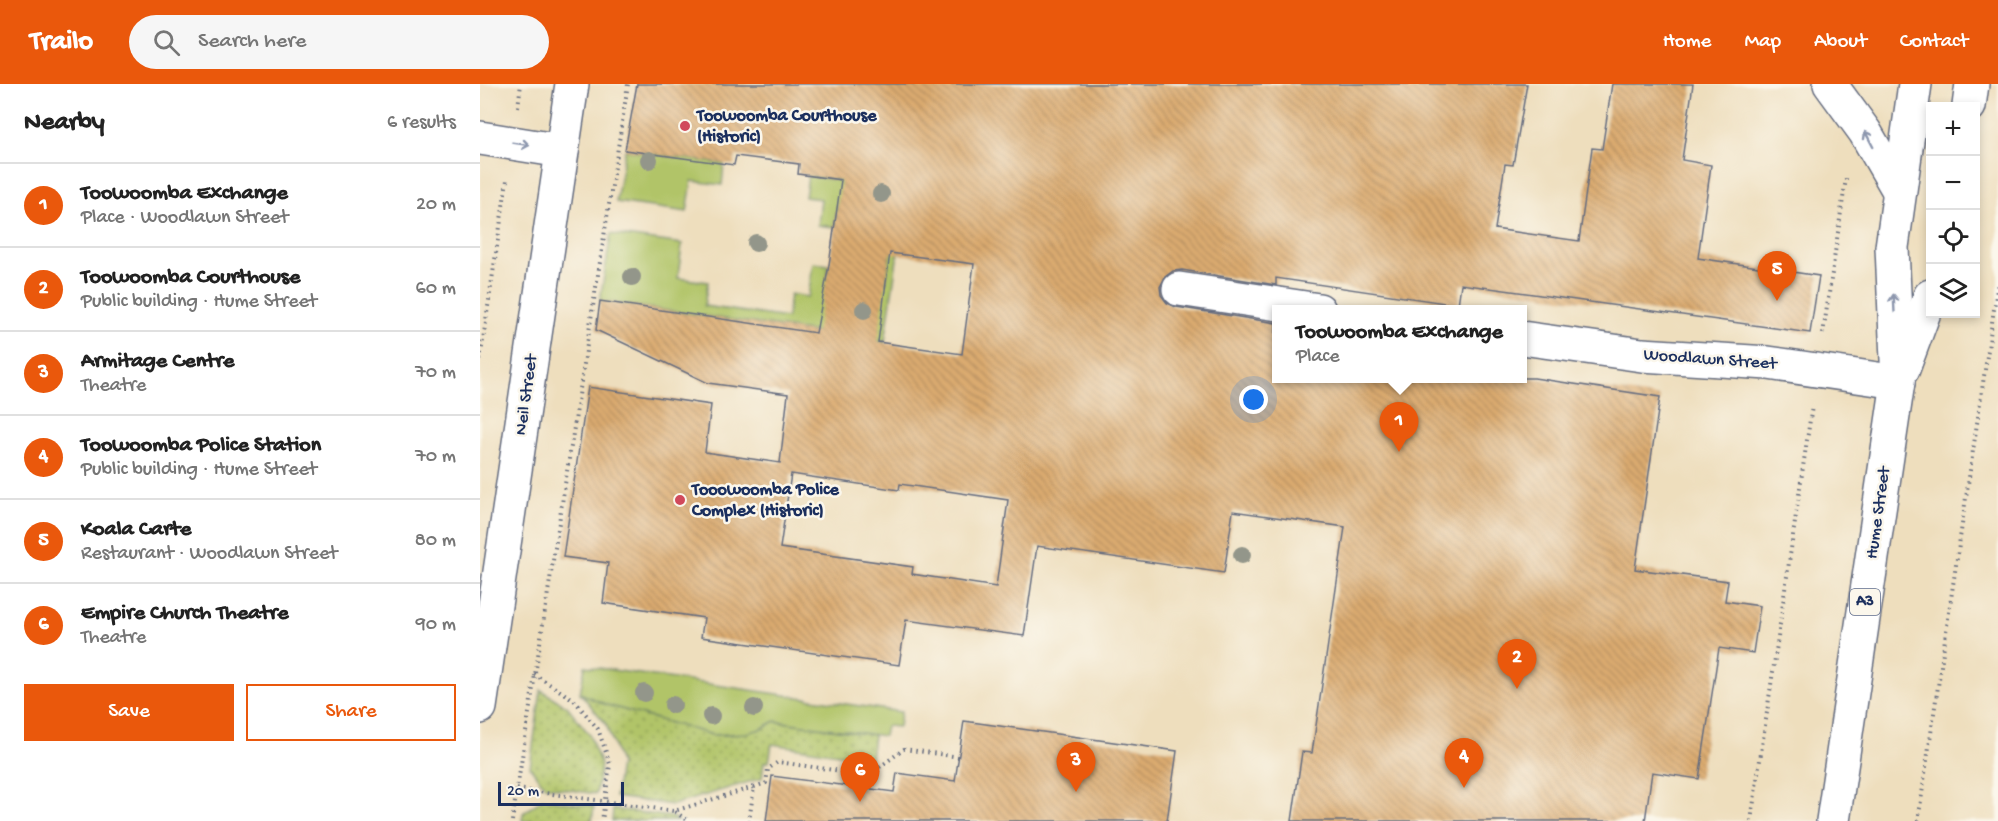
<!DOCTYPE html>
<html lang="en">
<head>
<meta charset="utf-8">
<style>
	body { margin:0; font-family:"Gochi Hand",sans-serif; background:#f6f6f6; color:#222 }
	.controls { position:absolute; right:18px; top:18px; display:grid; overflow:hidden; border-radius:0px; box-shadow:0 3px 9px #0003 }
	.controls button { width:54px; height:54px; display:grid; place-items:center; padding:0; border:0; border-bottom:2px solid #e0e0e0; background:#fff; color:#222; font:30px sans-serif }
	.scale { position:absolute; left:18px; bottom:15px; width:126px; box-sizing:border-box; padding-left:6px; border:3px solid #1b2f5e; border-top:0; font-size:16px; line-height:21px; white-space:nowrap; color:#1b2f5e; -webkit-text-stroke:4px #fbf7ec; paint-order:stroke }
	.you { position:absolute; left:774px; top:316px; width:21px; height:21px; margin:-15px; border:4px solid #fff; border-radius:50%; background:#1a73e8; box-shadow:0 0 0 9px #1a73e833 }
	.badge { display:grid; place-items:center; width:39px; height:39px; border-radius:50%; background:#ea580c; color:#fff; font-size:20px; font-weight:700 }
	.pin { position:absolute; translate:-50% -50px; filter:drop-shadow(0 2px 3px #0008) }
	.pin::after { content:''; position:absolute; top:32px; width:21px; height:18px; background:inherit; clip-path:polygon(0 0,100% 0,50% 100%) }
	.popup { position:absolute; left:792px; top:221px; width:255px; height:78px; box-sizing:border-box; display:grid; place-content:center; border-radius:0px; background:#fff; filter:drop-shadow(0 2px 4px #0005); font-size:20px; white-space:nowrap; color:#767676 }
	.popup b { font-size:22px; color:#222 }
	.popup::after { content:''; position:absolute; left:50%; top:100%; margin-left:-12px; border:12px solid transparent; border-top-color:#fff }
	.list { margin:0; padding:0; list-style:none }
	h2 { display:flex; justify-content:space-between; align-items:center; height:78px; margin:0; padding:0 24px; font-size:26px }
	h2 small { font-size:20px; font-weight:400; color:#767676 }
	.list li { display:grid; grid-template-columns:39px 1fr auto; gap:18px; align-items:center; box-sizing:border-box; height:84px; padding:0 24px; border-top:2px solid #e0e0e0 }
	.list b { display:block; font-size:22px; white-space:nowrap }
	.list p { margin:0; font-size:20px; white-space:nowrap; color:#767676 }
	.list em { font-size:20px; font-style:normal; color:#767676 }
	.actions { display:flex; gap:12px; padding:18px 24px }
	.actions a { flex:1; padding:14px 0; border:2px solid #ea580c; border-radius:0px; text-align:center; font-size:21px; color:#ea580c }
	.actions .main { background:#ea580c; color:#fff }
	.icon { flex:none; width:33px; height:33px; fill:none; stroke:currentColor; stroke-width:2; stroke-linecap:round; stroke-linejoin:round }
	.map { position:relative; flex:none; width:1518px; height:737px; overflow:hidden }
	header { display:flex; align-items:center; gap:36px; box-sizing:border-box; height:84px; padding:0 30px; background:#ea580c; color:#fff }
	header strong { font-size:28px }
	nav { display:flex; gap:33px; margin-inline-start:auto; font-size:21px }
	.search { width:420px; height:54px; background:#f6f6f6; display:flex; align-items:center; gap:15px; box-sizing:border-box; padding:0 21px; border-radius:33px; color:#767676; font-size:22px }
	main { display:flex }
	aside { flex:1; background:#fff }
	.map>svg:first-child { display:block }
	.grass { fill:url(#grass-dots); stroke:#667a63; stroke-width:1.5 }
	.garden { fill:#b1c468; stroke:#667a63; stroke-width:1.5 }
	.building { fill:url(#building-back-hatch); fill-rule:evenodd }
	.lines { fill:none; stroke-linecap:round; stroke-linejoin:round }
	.minor-casing { stroke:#656c7f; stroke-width:36 }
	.tertiary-casing { stroke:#656c7f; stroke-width:36 }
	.trunk-casing { stroke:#656c7f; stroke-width:36 }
	.path { stroke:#656c7f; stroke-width:4; stroke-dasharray:1.5 4.5; stroke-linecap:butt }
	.minor { stroke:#fff; stroke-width:33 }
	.tertiary { stroke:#fff; stroke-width:33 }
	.trunk { stroke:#fff; stroke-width:33 }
	.tree { fill:#93968a }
	.oneway { stroke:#8d97ae }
	.poi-dot { fill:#d1495b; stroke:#fbf7ec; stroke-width:2 }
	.labels { text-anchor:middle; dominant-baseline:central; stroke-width:5; stroke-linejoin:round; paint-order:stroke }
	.shield { fill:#fbf7ec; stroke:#5e6b89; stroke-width:1.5 }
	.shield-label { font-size:16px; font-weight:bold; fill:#1b2f5e }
	.poi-label { font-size:18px; font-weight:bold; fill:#1b2f5e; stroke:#fbf7ec; text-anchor:start }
	.street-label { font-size:18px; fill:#1b2f5e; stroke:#fbf7ec }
</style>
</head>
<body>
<header>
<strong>Trailo</strong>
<div class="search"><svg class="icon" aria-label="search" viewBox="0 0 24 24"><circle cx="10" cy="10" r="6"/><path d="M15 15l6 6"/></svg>Search here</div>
<nav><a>Home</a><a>Map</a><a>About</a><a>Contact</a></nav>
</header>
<main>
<aside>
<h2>Nearby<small>6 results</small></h2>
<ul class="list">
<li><span class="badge">1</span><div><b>Toowoomba Exchange</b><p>Place · Woodlawn Street</p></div><em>20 m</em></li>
<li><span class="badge">2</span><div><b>Toowoomba Courthouse</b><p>Public building · Hume Street</p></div><em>60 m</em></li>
<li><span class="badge">3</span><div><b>Armitage Centre</b><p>Theatre</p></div><em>70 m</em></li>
<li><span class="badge">4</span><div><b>Toowoomba Police Station</b><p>Public building · Hume Street</p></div><em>70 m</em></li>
<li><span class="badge">5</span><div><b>Koala Carte</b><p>Restaurant · Woodlawn Street</p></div><em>80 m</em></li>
<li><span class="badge">6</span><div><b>Empire Church Theatre</b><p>Theatre</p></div><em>90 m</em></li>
</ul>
<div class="actions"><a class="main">Save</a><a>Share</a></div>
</aside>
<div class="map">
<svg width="1518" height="737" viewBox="0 0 1518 737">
	<defs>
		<pattern id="grass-dots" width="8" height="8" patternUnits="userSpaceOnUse" patternTransform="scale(1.5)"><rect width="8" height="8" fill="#b1c468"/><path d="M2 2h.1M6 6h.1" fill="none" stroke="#8fa059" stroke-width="1.8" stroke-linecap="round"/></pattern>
		<pattern id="building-back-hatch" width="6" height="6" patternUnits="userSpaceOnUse" patternTransform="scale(1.5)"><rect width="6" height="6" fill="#dbab70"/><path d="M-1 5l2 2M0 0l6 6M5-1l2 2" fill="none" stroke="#b18c5f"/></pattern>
	</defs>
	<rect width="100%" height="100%" fill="#fbf7ec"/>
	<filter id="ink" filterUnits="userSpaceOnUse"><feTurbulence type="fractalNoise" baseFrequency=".0167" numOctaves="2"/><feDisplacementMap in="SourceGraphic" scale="12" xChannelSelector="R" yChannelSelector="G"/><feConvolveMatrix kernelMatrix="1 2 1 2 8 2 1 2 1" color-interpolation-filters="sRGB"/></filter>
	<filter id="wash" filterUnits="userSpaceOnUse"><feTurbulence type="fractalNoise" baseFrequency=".008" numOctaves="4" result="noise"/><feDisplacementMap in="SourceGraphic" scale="24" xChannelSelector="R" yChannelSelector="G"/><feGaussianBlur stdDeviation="1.35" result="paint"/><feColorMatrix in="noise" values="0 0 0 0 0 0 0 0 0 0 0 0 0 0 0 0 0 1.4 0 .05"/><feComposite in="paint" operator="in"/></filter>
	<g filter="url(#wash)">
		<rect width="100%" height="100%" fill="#eedebd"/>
		<g class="grass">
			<polygon points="61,606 88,623 109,650 121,681 116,710 65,702 50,683"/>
			<polygon points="100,609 127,621 233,651 249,651 281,645 295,637 394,651 391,675 292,660 289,678 284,678 282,694 193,721 135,713 140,679 126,640"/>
			<polygon points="63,715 114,722 112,737 42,737 43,729"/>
			<polygon points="133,725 192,733 198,737 132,737"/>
		</g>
		<g class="garden">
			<polygon points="145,66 244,80 242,101 212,97 207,128 136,118"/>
			<polygon points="328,92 427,106 405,258 120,217 131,150 202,160 198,194 228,198 224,222 307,234 310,210 328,213 333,179 349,181 347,191 406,199 416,127 358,119 354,143 338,141 341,115 325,113"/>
			<polygon points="105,582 421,628 419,643 406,642 404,652 295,637 281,645 266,649 233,651 127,621 100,609"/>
		</g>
		<g id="blocks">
			<g class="building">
				<path d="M157 0H1047L1033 81 1025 80 1015 145 1099 157 1112 64 1122 65 1132 0H1213L1202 76 1231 81 1218 174 1339 192 1330 249 981 200 978 221 796 194V201L702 186 693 187 685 193 680 203 681 211 687 219 696 223 796 239V294H1054L1180 313 1155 485 1248 497 1245 517 1280 522 1273 569 1239 564 1219 695 1172 688 1165 737H812L822 668 832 669 865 443 753 427 744 489 557 462 544 552 426 536 419 581 221 553 224 534 123 519 128 479 83 473 108 303 231 321 225 368 300 379 308 310 228 299 116 246 120 217 336 249 349 181 361 96 318 90 319 80 256 72 254 81 145 66ZM410 169 494 180 482 270 398 258ZM311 390 419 406 420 400 528 416 516 503 432 490 433 483 300 464Z"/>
				<polygon points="484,637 697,667 687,737 286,737 292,692 414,708 417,689 475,697"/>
			</g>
		</g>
	</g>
	<g filter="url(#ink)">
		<use href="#blocks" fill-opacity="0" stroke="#656c7f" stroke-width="1.5"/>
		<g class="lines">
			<g class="minor-casing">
				<g id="minor">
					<polyline points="0,54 82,67"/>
					<polyline points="699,205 839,226"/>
					<polyline points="1042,254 1162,271 1288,279 1418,298"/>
				</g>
			</g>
			<g class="tertiary-casing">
				<polyline id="tertiary" points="0,623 92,0"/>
			</g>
			<g class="trunk-casing">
				<g id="trunk">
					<polyline points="1350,0 1385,48 1418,105"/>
					<polyline points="1489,22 1492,0"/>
					<polyline points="1423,285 1450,212"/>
					<polyline points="1353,737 1418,298 1412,163 1435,0"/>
				</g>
			</g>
			<g class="path">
				<polyline points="38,23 41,0"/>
				<polyline points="1343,250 1366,94"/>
				<polyline points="0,276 27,96"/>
				<polyline points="54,590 94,616 118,645 130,680 122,737"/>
				<polyline points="274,703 286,699 288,685 298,678 389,691 424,665 479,673"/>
				<polyline points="37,705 194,727 274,703 269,737"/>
				<polyline points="195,728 209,737"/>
				<polyline points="32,737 148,0"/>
				<polyline points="1271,737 1332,322"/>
				<polyline points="1438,737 1518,198"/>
			</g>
			<use href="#minor" class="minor"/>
			<use href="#tertiary" class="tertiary"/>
			<use href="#trunk" class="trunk"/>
		</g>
		<g class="tree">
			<circle cx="169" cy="76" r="9"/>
			<circle cx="401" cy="110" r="9"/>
			<circle cx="276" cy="159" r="9"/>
			<circle cx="152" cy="193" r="9"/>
			<circle cx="384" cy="226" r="9"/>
			<circle cx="762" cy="471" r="9"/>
			<circle cx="164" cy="609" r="9"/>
			<circle cx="193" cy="621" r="9"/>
			<circle cx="274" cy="624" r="9"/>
			<circle cx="231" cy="632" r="9"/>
		</g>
		<defs><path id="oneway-shaft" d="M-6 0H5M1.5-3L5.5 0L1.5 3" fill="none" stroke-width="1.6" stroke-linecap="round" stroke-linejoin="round" transform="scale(1.5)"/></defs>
		<g class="oneway">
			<use href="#oneway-shaft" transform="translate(1389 55) rotate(-118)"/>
			<use href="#oneway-shaft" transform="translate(41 60) rotate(9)"/>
			<use href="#oneway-shaft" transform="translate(1414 219) rotate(-93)"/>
		</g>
	</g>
	<g class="poi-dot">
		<circle cx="205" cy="42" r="6"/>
		<circle cx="200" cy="416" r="6"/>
	</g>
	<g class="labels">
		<rect class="shield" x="1370" y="505" width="30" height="26" rx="4.5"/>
		<g class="shield-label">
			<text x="1385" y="518">A3</text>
		</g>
		<g class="poi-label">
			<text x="217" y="32">Toowoomba Courthouse<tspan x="217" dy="21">(Historic)</tspan></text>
			<text x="212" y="406">Tooowoomba Police<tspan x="212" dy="21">Complex (Historic)</tspan></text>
		</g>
		<g class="street-label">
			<text transform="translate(1230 276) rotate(4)">Woodlawn Street</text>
			<text transform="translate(47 311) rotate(-82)">Neil Street</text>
			<text transform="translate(1399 429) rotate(-82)">Hume Street</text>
		</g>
	</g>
</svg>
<div class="controls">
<button>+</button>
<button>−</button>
<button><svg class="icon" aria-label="locate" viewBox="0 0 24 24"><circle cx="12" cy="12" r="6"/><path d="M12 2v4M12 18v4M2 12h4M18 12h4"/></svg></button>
<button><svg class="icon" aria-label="layers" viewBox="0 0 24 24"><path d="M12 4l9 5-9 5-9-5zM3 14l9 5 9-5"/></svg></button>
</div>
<div class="scale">20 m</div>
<div class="you"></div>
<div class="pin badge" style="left:919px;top:368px">1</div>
<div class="popup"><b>Toowoomba Exchange</b>Place</div>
<div class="pin badge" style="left:1037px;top:605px">2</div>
<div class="pin badge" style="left:596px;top:708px">3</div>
<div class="pin badge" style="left:984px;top:704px">4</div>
<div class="pin badge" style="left:1297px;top:217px">5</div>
<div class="pin badge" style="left:380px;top:718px">6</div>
</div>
</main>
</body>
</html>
